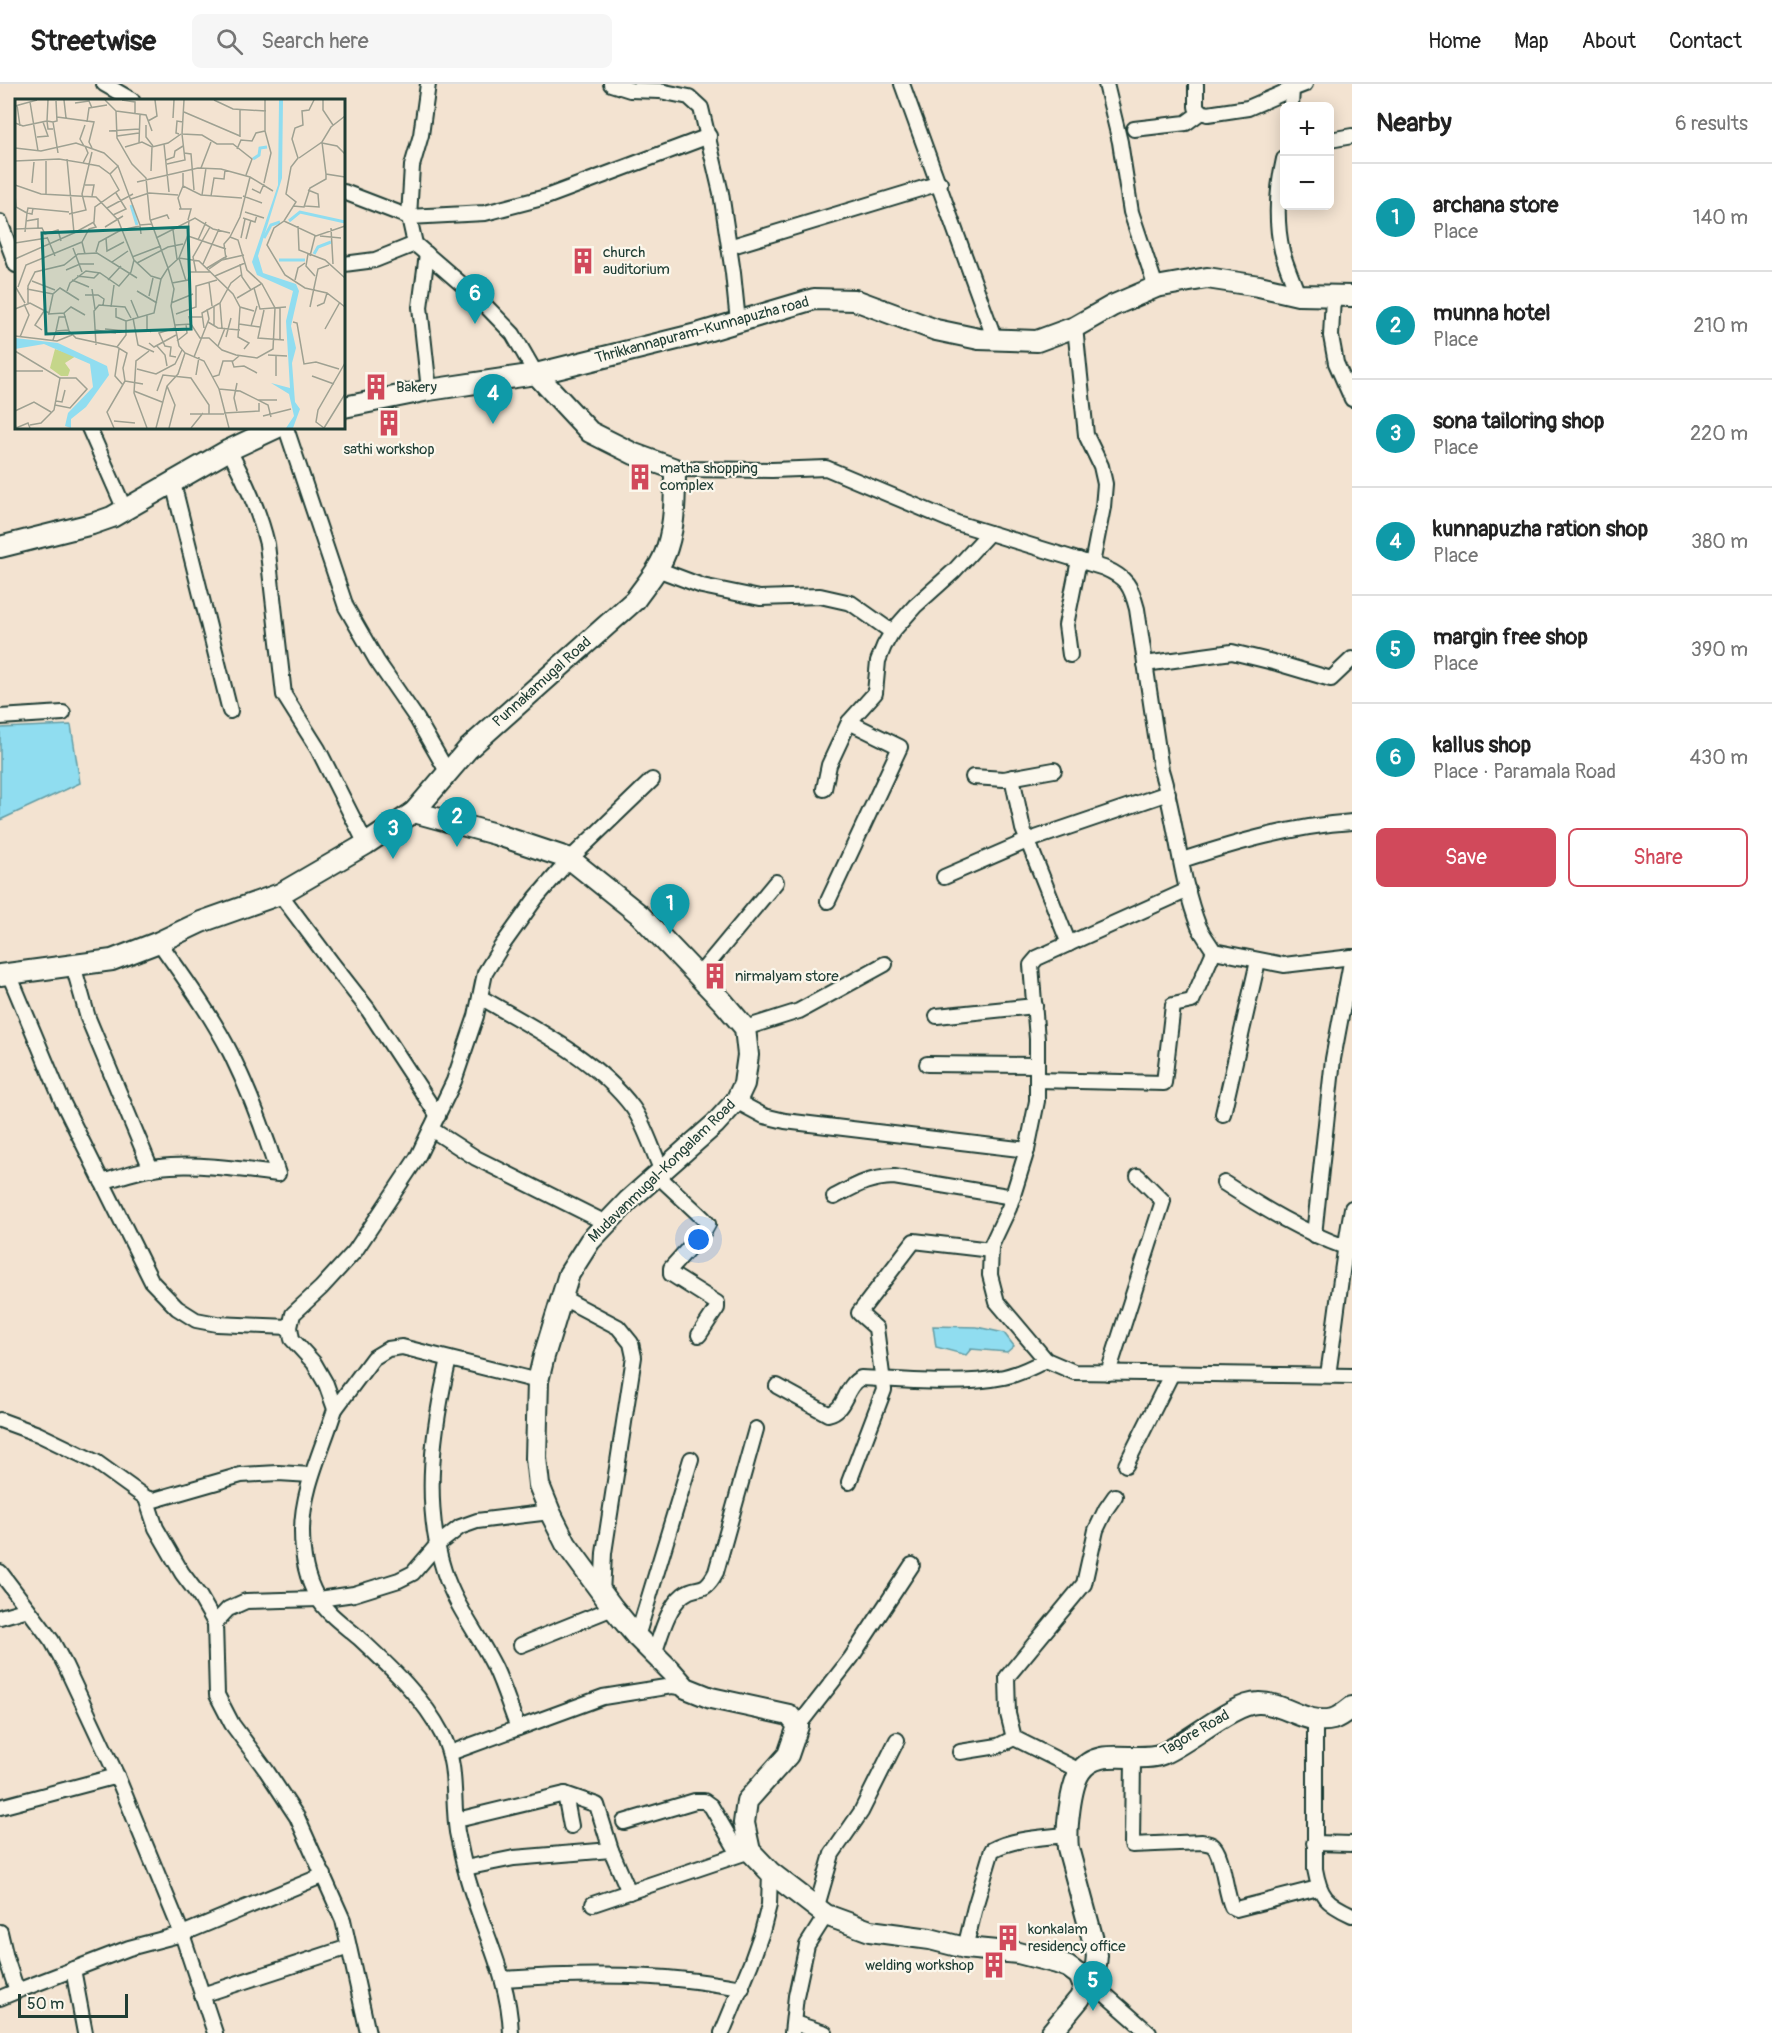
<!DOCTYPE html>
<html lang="en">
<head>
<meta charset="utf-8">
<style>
	body { margin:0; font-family:Pangolin,sans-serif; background:#f6f6f6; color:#222 }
	.controls { position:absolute; right:18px; top:18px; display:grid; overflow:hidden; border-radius:9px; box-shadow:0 3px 15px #0003 }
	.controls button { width:54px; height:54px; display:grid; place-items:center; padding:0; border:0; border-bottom:2px solid #e0e0e0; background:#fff; color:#222; font:30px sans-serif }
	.scale { position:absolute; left:18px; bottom:15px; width:110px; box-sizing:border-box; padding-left:6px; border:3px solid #1f3d34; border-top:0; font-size:16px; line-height:21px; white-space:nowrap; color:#1f3d34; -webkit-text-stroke:4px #fbf7ec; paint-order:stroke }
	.you { position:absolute; left:699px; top:1156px; width:21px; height:21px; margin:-15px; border:4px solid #fff; border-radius:50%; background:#1a73e8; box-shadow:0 0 0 9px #1a73e833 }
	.badge { display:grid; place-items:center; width:39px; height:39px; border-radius:50%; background:#d1495b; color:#fff; font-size:20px; font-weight:700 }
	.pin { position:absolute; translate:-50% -50px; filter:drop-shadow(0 2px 3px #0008) }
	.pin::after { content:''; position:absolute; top:32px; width:21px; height:18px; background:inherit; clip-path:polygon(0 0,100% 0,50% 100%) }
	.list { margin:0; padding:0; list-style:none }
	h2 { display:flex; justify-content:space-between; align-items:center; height:78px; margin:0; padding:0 24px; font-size:26px }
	h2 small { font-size:20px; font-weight:400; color:#767676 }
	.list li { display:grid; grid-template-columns:39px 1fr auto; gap:18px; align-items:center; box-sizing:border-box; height:108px; padding:0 24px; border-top:2px solid #e0e0e0 }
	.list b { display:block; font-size:22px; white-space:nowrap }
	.list p { margin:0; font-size:20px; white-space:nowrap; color:#767676 }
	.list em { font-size:20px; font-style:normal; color:#767676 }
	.actions { display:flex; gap:12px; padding:18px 24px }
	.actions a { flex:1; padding:14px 0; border:2px solid #d1495b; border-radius:9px; text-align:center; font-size:21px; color:#d1495b }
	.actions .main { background:#d1495b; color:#fff }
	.icon { flex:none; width:33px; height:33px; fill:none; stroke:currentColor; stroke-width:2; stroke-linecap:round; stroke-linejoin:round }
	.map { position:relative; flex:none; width:1352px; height:1949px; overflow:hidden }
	header { display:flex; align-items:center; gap:36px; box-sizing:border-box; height:84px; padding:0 30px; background:#fff; border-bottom:2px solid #e0e0e0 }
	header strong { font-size:28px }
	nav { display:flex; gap:33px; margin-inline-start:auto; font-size:21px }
	.search { width:420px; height:54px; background:#f6f6f6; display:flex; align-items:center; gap:15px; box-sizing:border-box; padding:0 21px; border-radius:9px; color:#767676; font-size:22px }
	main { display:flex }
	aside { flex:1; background:#fff }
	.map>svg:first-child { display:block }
	.water { fill:#90ddf0; stroke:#639da5; stroke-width:1.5 }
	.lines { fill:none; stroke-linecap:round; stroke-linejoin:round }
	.street-casing { stroke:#1f3d34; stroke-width:18 }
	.secondary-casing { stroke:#1f3d34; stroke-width:24 }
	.street { stroke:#fbf7ec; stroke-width:14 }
	.secondary { stroke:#fbf7ec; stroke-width:20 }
	.labels { text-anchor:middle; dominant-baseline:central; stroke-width:4.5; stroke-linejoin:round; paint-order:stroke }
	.poi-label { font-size:15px; fill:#1f3d34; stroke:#fbf7ec; text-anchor:start }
	.street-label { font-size:15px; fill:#1f3d34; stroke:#fbf7ec }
	.inset-river { fill:none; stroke:#90ddf0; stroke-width:3 }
	.inset-road { fill:none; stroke:#9ea192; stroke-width:1.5 }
	.view { fill:#0f766e; fill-opacity:0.15; stroke:#0f766e; stroke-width:3 }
	.inset-edge { fill:none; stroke:#1f3d34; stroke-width:3 }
</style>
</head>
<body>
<header>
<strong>Streetwise</strong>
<div class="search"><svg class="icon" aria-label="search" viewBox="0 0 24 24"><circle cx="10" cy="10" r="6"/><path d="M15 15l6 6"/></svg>Search here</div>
<nav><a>Home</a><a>Map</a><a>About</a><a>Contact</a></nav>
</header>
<main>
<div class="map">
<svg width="1352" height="1949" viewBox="0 0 1352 1949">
	<rect width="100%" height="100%" fill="#f3e3d1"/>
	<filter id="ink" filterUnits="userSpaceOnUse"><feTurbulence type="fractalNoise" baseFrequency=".0167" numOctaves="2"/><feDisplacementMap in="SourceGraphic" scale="12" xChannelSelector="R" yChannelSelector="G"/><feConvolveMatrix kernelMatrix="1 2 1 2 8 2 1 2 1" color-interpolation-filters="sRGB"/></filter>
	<g filter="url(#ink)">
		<g class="water">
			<polygon points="71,641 80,699 0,736 0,644"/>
			<polygon points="933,1242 977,1243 1004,1249 1014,1262 1007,1268 971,1265 966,1271 936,1263"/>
		</g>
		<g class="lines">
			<g class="street-casing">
				<g id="street">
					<polyline points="104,0 132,16"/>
					<polyline points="428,0 421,51 412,82 409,133 415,160 481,217 513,250 536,290"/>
					<polyline points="611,0 630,6 660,7 689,13 701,24 721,109 733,189 738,238"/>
					<polyline points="902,0 995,256"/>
					<polyline points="1106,0 1120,58 1131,128 1156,203"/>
					<polyline points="1196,0 1196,23 1201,28 1208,30 1248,24 1292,5"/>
					<polyline points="1291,22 1292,5 1305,0"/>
					<polyline points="1134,45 1186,39 1201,28"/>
					<polyline points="1330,56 1352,52"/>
					<path d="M1284 75C1277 106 1275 136 1282 167 1286 182 1293 197 1298 211"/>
					<polyline points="344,108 409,133 485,129 546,113 709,52"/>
					<polyline points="0,138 16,181"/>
					<polyline points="729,163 940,99"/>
					<polyline points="427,170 420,223 429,306"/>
					<polyline points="344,180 375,176 415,160"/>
					<polyline points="1333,213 1331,252 1336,279 1352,315"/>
					<polyline points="1075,243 1086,351 1101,382 1105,400 1103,423 1092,480"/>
					<polyline points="89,344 125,426"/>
					<polyline points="286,344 346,523 377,577 417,635 448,689"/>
					<path d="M229 366C245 397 259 426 267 460L284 611 318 665 366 760"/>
					<path d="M675 385 772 386 826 384 957 439 1104 484C1127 494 1131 502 1137 525L1161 686C1177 737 1179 793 1199 843 1203 851 1209 859 1214 867L1284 881 1352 873"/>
					<polyline points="173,399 230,627"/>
					<polyline points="657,485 702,502 760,514 820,512 851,519 892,548"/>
					<polyline points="1070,571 1066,541 1079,476"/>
					<polyline points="1145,580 1232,568 1277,579 1331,595 1352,575"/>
					<polyline points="0,633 63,629"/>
					<polyline points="973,693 1004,695 1054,686"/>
					<polyline points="1012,693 1023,745 1069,860"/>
					<polyline points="824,705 829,681 849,638 875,609 878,577 884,562 892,548 915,522 954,487 989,449"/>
					<path d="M1182 776C1238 758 1293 742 1352 738"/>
					<polyline points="944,793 1027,757 1168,709"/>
					<polyline points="1188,806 1037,874 1031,881 1037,955 1037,1017 1027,1066 1009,1124 991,1162 990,1191 997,1218 1046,1276 1074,1288 1352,1292"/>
					<polyline points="280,810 331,878 367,924 438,1032"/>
					<polyline points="828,817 900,663 849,638"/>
					<polyline points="73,881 88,934 151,1085"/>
					<polyline points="9,890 63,1019 152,1198 177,1224 196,1236 217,1240 290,1243"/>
					<polyline points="698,892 776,798"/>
					<path d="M480 913C532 943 597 975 633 1024 645 1041 653 1068 662 1087"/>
					<polyline points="937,932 1035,922"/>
					<polyline points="745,944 799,927 885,880"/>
					<polyline points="927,980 1037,981"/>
					<polyline points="1037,996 1164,999 1173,921 1192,917 1214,867"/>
					<polyline points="736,1017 764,1032 785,1037 1027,1066"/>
					<polyline points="1223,1030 1258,877"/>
					<polyline points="431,1045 476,1074 608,1140"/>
					<polyline points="657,1091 703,1134 708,1140 704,1147 671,1184 671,1190 717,1219 717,1224 699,1251"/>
					<path d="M102 1098C125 1091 148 1083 171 1082 207 1080 243 1086 278 1090 265 1049 250 1009 231 970 211 930 184 894 159 858"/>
					<path d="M1224 1099C1263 1124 1301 1147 1345 1163"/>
					<path d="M834 1113C857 1101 867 1094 894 1093L1013 1113"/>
					<polyline points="1314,1151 1333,975 1352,873"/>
					<polyline points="561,1213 618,1243 631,1259 634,1273 604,1469 602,1511"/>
					<path d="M449 1275C433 1343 422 1419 444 1487 455 1522 479 1551 495 1584 504 1603 510 1624 518 1644"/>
					<polyline points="1108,1289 1163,1117 1138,1092"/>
					<path d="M1328 1291C1336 1236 1342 1179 1352 1124"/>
					<path d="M777 1302 828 1330C847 1326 844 1302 861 1294 905 1296 961 1302 1004 1293 1019 1290 1033 1283 1046 1276"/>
					<polyline points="335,1325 373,1274 388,1265 402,1263 538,1297"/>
					<polyline points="0,1336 38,1350 96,1378 146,1414 154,1416 241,1391 278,1389 311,1391"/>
					<polyline points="1126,1381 1172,1289"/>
					<polyline points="849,1398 884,1306 876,1244 859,1229 914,1157 991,1166"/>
					<polyline points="146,1414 156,1444 182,1489 200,1513 215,1539 217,1611 232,1640 266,1686 297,1733 343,1836 368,1949"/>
					<polyline points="0,1488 28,1525"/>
					<polyline points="0,1533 28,1525 52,1557 65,1581 117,1692 182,1850 215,1949"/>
					<polyline points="215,1539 228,1525 246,1517 319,1515 354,1510 399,1496 413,1489 437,1461 460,1443 477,1437 550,1428"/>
					<polyline points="637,1553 691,1375"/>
					<polyline points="521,1561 613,1524"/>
					<path d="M654 1570C661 1551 667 1524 683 1511 698 1499 703 1513 716 1488L756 1345"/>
					<path d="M1315 1635V1785C1320 1813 1326 1819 1352 1831"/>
					<polyline points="798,1642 851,1574 912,1481"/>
					<polyline points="960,1668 998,1662 1014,1654"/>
					<polyline points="450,1669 603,1613 672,1602 686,1604"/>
					<path d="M1133 1673 1132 1761 1202 1758C1205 1759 1209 1759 1212 1761 1223 1768 1225 1809 1232 1823L1236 1825 1318 1804"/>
					<polyline points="1080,1687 1014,1654 1008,1630 1007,1593 1084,1500 1096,1446 1106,1425 1115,1412"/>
					<polyline points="565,1710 597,1721 611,1766 629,1808"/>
					<polyline points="0,1723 117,1692"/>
					<polyline points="457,1736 565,1710 571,1742"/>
					<polyline points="624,1738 695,1717 704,1717 711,1722 739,1770"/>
					<polyline points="1314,1759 1352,1760"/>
					<polyline points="465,1784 514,1774 611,1766"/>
					<polyline points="593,1820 750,1767"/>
					<polyline points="817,1822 832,1770 861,1728 897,1656"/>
					<polyline points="0,1848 6,1874 17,1907 0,1914"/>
					<path d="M965 1864 975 1823 992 1766C1015 1754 1041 1754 1066 1751"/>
					<polyline points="73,1885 85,1949"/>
					<path d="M503 1895C563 1891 626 1889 687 1896 705 1898 723 1901 742 1904"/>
					<polyline points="1091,1898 1149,1949"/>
					<polyline points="17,1907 129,1864 182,1850 324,1791"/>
					<polyline points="202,1911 349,1863"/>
					<polyline points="794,1939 825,1949"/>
					<path d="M511 1949C509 1891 482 1846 467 1792 463 1778 460 1762 457 1748 452 1714 458 1681 442 1650 423 1613 389 1582 359 1554 344 1541 327 1530 317 1513 306 1494 302 1469 302 1447 302 1405 323 1364 335 1325L326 1300 314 1279 292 1255 290 1243 293 1230 321 1204 355 1167 417 1074 454 997 476 932 485 889 501 863 536 814 570 775 652 696"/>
					<polyline points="722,1949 751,1879 762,1848 769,1821 770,1788"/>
					<polyline points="792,1949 796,1912 807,1861 826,1831"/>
				</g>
			</g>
			<g class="secondary-casing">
				<g id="secondary">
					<polyline points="536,290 697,250 814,215 855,216 936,246 979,255 1037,257 1075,243 1112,222 1156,203 1207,194 1259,202 1298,211 1352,212"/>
					<polyline points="0,463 92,440 112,433 229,366 276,344"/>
					<polyline points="414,728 495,750 570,775 640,831 723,918 745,944 748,971 744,1000 736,1017 715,1040 629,1116 590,1157 569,1190 544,1272 538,1297 536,1374 539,1401 550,1428 566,1460 613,1524 637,1553 672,1588 686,1604 711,1614 789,1631 798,1642 788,1671 747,1717 744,1739 750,1767 770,1788 826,1831 870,1847 930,1855 965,1864 1018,1869 1057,1879 1068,1883 1079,1891 1084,1903 1080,1914 1051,1949"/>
					<path d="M0 891 112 876 159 858 201 838 280 810 366 760 414 728 468 665 489 646 635 516C646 500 661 484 667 464 675 439 675 412 675 385L634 370 590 348 536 290 429 306 344 323"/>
					<path d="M1084 1903C1095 1895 1096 1884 1097 1871L1068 1764C1066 1747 1070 1703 1080 1688 1097 1661 1137 1680 1162 1670 1189 1659 1233 1619 1258 1619 1283 1618 1307 1642 1333 1635 1339 1633 1347 1627 1352 1623"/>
				</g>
			</g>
			<use href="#street" class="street"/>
			<use href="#secondary" class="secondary"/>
		</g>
	</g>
	<defs>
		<g id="building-bare" transform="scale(2.07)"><path d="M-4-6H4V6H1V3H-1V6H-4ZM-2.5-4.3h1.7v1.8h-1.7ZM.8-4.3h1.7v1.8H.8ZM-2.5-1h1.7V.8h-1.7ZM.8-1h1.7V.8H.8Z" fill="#d1495b" stroke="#fbf7ec" stroke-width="2.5" paint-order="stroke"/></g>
	</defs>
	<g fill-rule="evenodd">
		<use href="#building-bare" x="583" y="177"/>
		<use href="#building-bare" x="376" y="303"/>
		<use href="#building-bare" x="389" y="339"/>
		<use href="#building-bare" x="640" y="393"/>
		<use href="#building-bare" x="715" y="892"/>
		<use href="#building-bare" x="1008" y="1854"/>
		<use href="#building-bare" x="994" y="1881"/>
	</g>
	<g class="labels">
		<g class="poi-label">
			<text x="603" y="168">church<tspan x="603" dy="17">auditorium</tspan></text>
			<text x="396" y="303">Bakery</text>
			<text x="389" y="365" text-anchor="middle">sathi workshop</text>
			<text x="660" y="384">matha shopping<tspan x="660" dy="17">complex</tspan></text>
			<text x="735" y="892">nirmalyam store</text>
			<text x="1028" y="1845">konkalam<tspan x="1028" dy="17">residency office</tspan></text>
			<text x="974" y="1881" text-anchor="end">welding workshop</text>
		</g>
		<g class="street-label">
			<text transform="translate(702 246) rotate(-15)">Thrikkannapuram-Kunnapuzha road</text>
			<text transform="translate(542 598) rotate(-42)">Punnakamugal Road</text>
			<text transform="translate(662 1087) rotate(-44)">Mudavanmugal-Kongalam Road</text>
			<text transform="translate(1195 1649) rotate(-30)">Tagore Road</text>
		</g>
	</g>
	<g transform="translate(15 15)">
		<rect width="330" height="330" fill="#f3e3d1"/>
		<path d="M40 250 61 257 50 264 55 271 53 277H46L35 269Z" fill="#c5d68a"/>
		<path d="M264 1H268L267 79 243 157 248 174 281 185 284 192 276 227 281 249 277 264 280 303 285 310 278 329H271L279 317 274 295 256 284 275 289 271 222 278 192 242 176 237 163 263 86ZM0 239 43 244 92 267 94 276 71 308 56 320V329L50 327 53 314 78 288 75 265 29 245 0 250Z" fill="#90ddf0"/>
		<path class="inset-river" d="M238 60 244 56 245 49 252 48M116 106 122 126M274 122 285 113 330 123M249 139 256 126 265 123M299 155 303 148 316 143M264 161H290"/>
		<path class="inset-road" d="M33 1 32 22 38 23 42 22 41 2M49 1 51 19M107 1 120 3V15M169 1 167 35 187 36 202 45H218L237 60 231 76M199 1 218 10 251 12M299 1 294 11 287 12 288 26 280 29 277 40 283 59 276 68 271 95 281 103 269 122 259 129 252 146 270 176 290 189 312 194 330 208M308 1V11L318 26M15 3 23 52M60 4 74 2 77 9M2 6 5 27M0 7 22 1M101 12 131 16 137 32M169 13 225 37M42 18 79 23 74 43 77 49M158 19 159 1M133 22 142 17 140 1M38 23 43 54M72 23 74 9 92 6M0 24 8 27 32 22 33 30H38M131 26V38L138 47M94 32 124 30M164 35 161 34 162 22 168 23M102 37 124 34M22 38 33 37 28 23M225 38V10M307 43 311 75 330 78M124 44 125 15M307 44 322 47 330 55M149 45 154 93M69 47 65 40 70 26M110 48 127 43 137 48 153 44 166 35M0 49 26 52 61 44 89 54 103 67M222 50 226 41 237 42 241 34 250 32M169 54 176 55 179 91M284 59 307 43 316 28 330 17M151 61 159 58 160 52 168 47M0 62 44 60 68 64 73 54 70 47M68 64 84 67 95 75 103 67 125 126 137 125M152 65 170 61 167 35M186 69 196 43M136 72 137 48M168 74V87L186 96 227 99M122 83 183 69 206 70 235 78 258 92M17 84 19 63M249 84 256 54 250 32V1M0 86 26 95 81 98 103 121 119 161 136 177 146 180 153 169 135 120 131 79 117 65 102 39 101 12 90 1M70 86H79L77 97M237 90 245 94 249 85M0 95 1 108 12 114 13 109 54 113M31 95V62M187 96 191 69M196 97 199 79 209 80 210 71M228 97 247 104M116 100 134 94 163 96M278 107 289 108 295 89 311 80V75M290 107 304 108 303 95 293 91M92 109 118 95M164 110H176L173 121M166 110 163 99 168 87M230 113 249 119M54 115 71 111 67 95 77 53M98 116 111 110 101 94M228 119 240 123 242 116M136 121 152 116 154 120M11 122 23 120V130M269 122 301 137 330 127M283 127 284 151 310 161 330 179M90 128 108 117M316 129 318 165M0 130 27 129 30 135 43 131 46 142M106 131 125 127 126 135M158 131 162 160M10 133 12 114 17 115 18 109M59 134 79 123 80 108 104 91 95 75M173 137 211 150M305 137 326 139M32 138 40 157M91 139 92 152 109 143M141 139 180 119 198 130 215 134M226 139 230 120M231 140 236 121M183 141 191 123M0 144 32 139M58 149 67 173M81 153 84 143 106 131M70 155 67 143 74 130 81 128 78 123M293 155 291 167 300 177M295 157 300 137M117 158 146 147M0 160 59 134 52 60M211 160 209 145 215 138M97 163 113 152M122 164 153 148 168 145M188 165 204 130M225 165 227 178 236 191M192 169 212 157M194 170 207 161 229 156M51 171 65 165H79M181 173 178 158 195 128M62 177 79 179 84 174M200 177 230 164M57 181 74 188M93 181 106 167M280 181 283 169 290 164M17 182 40 191M171 182 164 159 173 136 174 121M194 183 197 207M157 184 173 181 175 173H196M0 187 10 204M3 188 11 166 67 143M239 189 245 210 271 208M12 190 38 195M77 190 80 210M52 192 55 184 71 172 85 174 104 187 116 173 119 161M122 192 142 204M70 196H83L89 200 88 206M134 197 138 179M222 199 246 185M116 201 123 218M13 204V187L20 173 49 166 63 155 82 154 122 179M156 204 178 195M205 204 207 229M302 207 309 204 312 194M96 208 99 186M225 208 223 238 234 244 229 250M265 208V240M295 208 303 170 314 166M101 209V218L111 222M0 210 15 204 34 214 38 195 45 189 64 201M249 211 243 239 269 241M49 214 56 208 70 216M33 215 49 214 54 232 61 239 102 248 112 254 108 269 110 282 92 313 99 329M161 215 181 208V187L202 181M132 216V230L136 233M118 219 123 246 139 253M193 223 203 229 225 231M278 223 282 224 289 265 301 263 324 270M176 225 174 218H187M224 225 245 228M160 226 176 225 185 239H194L207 251 221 256 242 259 258 250 260 209 247 185 232 171 223 141 215 138 225 118 235 78M199 227V207M236 227 242 207M160 229 144 234 150 247 156 248 155 257 161 258M189 229 187 214 205 204 216 184 226 176M90 230 111 232M310 230 325 203M27 231 20 226 29 212M80 231 101 234M41 232 44 218H51M0 237 42 242 57 236M5 238 14 216 9 205M211 238 216 219M38 241 41 232 54 231M162 242 172 234 171 225M134 244 139 248 161 236M81 246 79 212 84 206 110 208 116 219M142 247 150 256 152 267M203 247 210 229M102 248 111 236V222L139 214 146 180M104 250 100 277 108 286M0 252 45 279 39 311 26 324 15 326M253 256 272 257M261 257V277M179 258 194 220 192 210M217 262 219 268 229 267 242 274M122 270 141 275 160 265 167 251M0 272H28M181 276 184 258M297 277 319 285M197 278 204 276 208 262H218L224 257M110 282 128 285M222 284 219 299 222 312M152 287 160 306 154 329M204 290 225 292 253 306 256 318M119 292 147 303M142 292 148 276 176 279 194 306V315M242 301H262M41 302 47 303 50 291M40 306 55 309 72 290 61 279H45M0 312 19 303 36 313M209 314 244 312V304M175 315H209M248 317 276 310M99 322 120 324M0 325 1 329 13 324 15 329M132 329 119 294 121 262 134 252M141 329 152 287 163 275 170 254M176 329 188 314M214 329 204 290 189 262 170 254 164 247 156 207 159 190 153 169 164 159 184 162 218 195 225 208 239 212M309 329 301 323 303 311 330 264M309 329 330 295"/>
		<path class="view" d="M173 128 176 230 31 235 27 134Z"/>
		<rect width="330" height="330" class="inset-edge"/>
	</g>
</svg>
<div class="controls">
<button>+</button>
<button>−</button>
</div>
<div class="scale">50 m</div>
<div class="you"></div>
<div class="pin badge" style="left:670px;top:850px;background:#0f9aa8">1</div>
<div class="pin badge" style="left:457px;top:763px;background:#0f9aa8">2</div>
<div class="pin badge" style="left:393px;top:775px;background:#0f9aa8">3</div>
<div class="pin badge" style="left:493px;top:340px;background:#0f9aa8">4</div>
<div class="pin badge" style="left:1093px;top:1927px;background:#0f9aa8">5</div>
<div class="pin badge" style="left:475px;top:240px;background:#0f9aa8">6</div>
</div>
<aside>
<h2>Nearby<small>6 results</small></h2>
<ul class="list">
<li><span class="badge" style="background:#0f9aa8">1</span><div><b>archana store</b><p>Place</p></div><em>140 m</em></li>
<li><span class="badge" style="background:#0f9aa8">2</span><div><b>munna hotel</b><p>Place</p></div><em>210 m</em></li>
<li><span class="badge" style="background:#0f9aa8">3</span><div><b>sona tailoring shop</b><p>Place</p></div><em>220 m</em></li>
<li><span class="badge" style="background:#0f9aa8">4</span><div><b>kunnapuzha ration shop</b><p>Place</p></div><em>380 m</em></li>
<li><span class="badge" style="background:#0f9aa8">5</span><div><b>margin free shop</b><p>Place</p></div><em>390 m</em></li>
<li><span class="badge" style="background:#0f9aa8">6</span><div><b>kallus shop</b><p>Place · Paramala Road</p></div><em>430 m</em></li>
</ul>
<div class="actions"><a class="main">Save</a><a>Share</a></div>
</aside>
</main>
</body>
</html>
